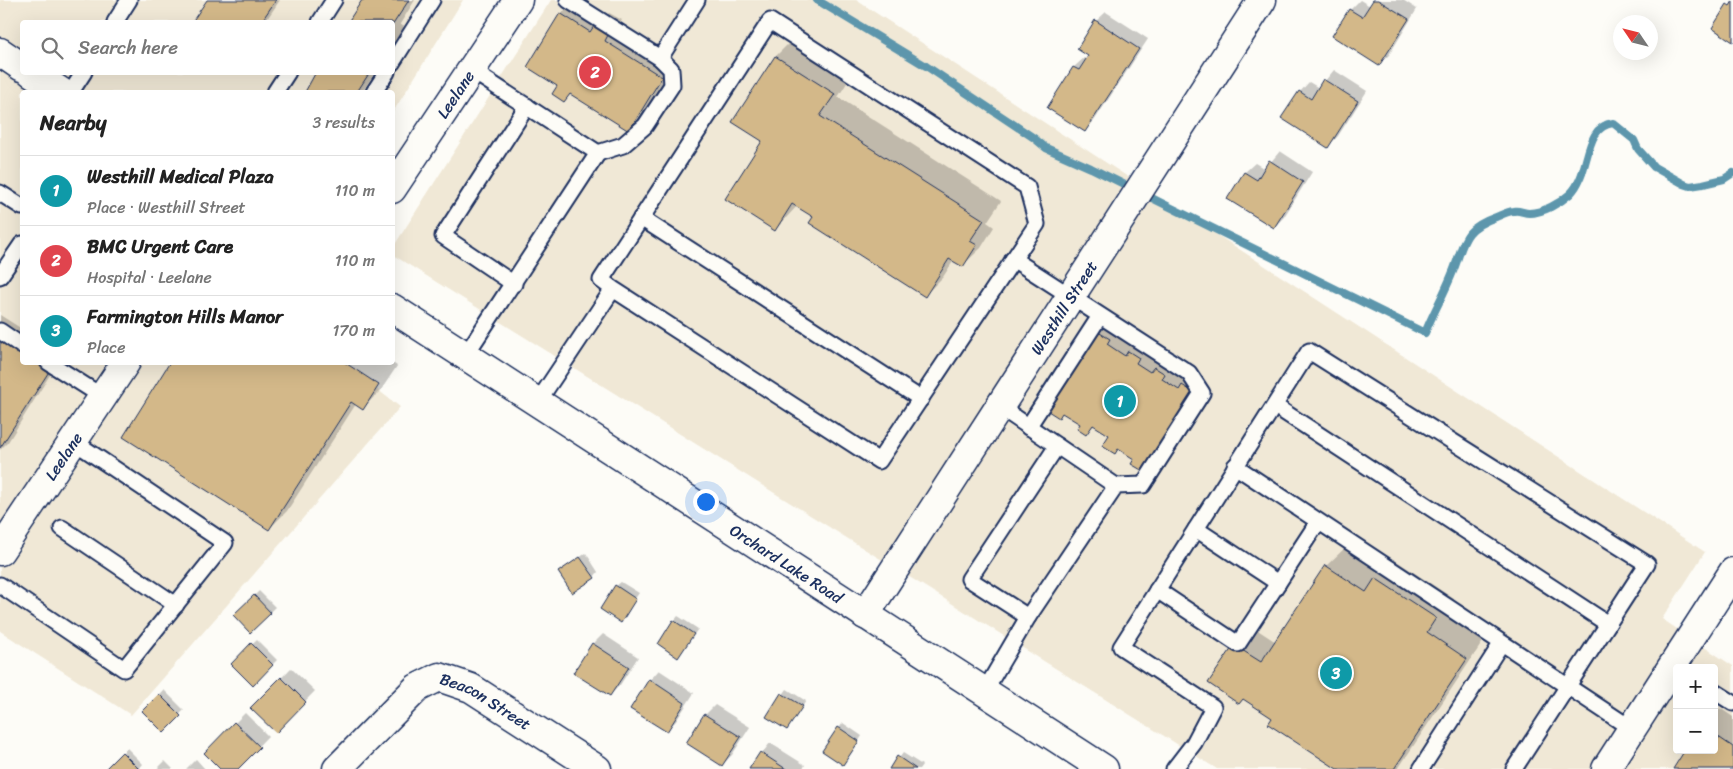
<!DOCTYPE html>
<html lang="en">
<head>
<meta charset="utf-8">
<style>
	body { margin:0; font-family:Sriracha,sans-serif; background:#f6f6f6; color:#222 }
	.controls { position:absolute; right:15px; bottom:15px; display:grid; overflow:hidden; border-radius:5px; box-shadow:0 5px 20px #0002 }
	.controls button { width:45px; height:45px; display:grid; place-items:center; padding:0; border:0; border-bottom:1px solid #e0e0e0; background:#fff; color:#222; font:25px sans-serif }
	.compass { position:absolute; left:1613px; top:15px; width:45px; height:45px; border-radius:50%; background:#fff; box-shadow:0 5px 20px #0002; rotate:305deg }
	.you { position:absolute; left:705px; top:501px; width:18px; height:18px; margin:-12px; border:4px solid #fff; border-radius:50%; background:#1a73e8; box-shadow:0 0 0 8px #1a73e833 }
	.badge { display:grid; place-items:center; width:32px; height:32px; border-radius:50%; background:#7c3aed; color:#fff; font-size:16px; font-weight:700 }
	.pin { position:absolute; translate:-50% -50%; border:2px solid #fff; box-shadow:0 1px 5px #0006 }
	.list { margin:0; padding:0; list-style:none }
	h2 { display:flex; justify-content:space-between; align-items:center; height:65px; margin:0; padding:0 20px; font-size:21px }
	h2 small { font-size:16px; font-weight:400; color:#767676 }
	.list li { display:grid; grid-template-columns:32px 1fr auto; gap:15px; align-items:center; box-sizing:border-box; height:70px; padding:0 20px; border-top:1px solid #e0e0e0 }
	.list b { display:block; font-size:19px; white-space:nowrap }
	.list p { margin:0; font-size:16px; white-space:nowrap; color:#767676 }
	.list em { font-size:16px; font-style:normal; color:#767676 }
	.icon { flex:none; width:28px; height:28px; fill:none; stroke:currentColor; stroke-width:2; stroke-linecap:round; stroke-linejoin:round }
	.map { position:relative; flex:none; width:1733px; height:769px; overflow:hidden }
	.search { position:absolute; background:#fff; box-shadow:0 5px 20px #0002; left:20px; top:20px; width:375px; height:55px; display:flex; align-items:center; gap:12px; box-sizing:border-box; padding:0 18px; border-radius:5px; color:#767676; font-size:19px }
	.panel { position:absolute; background:#fff; box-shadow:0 5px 20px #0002; left:20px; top:90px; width:375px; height:275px; border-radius:5px }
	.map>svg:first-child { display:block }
	.built { fill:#f0e8d6; fill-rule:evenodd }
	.shadow { fill:#0003 }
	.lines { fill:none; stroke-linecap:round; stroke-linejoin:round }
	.stream { stroke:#5d96ac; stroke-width:8 }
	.building { fill:#d3b889; stroke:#1b2f5e }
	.service-casing { stroke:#1b2f5e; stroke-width:19 }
	.minor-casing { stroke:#1b2f5e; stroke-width:31 }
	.secondary-casing { stroke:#1b2f5e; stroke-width:31 }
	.service { stroke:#fdfcf7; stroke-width:15 }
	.minor { stroke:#fdfcf7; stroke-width:28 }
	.secondary { stroke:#fdfcf7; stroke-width:28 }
	.labels { text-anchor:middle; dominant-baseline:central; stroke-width:4; stroke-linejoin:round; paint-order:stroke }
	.street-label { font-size:16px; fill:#1b2f5e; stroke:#fdfcf7 }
</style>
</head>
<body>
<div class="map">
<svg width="1733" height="769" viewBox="0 0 1733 769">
	<rect width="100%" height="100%" fill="#fdfcf7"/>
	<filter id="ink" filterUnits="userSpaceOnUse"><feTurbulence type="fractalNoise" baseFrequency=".02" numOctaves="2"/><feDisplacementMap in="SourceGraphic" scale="10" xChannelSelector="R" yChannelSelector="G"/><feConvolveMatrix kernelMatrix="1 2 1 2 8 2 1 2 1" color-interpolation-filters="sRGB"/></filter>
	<g filter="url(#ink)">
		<g class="built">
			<path d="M0 0H463L393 112 392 92H22V362L343 363 400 407 131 715 0 631ZM22 22H392V72H22Z"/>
			<path d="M551 0H856L1705 552 1662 619 1733 666V769H1217L393 255 392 249ZM1677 668H1714V750H1677Z"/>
		</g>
		<g class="shadow">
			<polygon points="208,0 280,0 265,22 193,22"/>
			<polygon points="364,0 415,0 400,24 404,27 392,45 392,22 349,22"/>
			<polygon points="576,0 604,18 609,13 622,20 618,26 676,62 643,115 629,129 572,93 564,101 559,85 561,14"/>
			<polygon points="1360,0 1370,6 1374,0 1403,0 1417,9 1389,55 1379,64 1350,10"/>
			<polygon points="1106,12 1148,39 1094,121 1084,131 1048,107 1074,67 1084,58 1087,60 1096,21"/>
			<polygon points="794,38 852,75 838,97 1001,201 987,222 994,227 981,248 962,266 954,260 943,277 925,295 797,206 775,230 764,140 734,121 776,56"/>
			<polygon points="1334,70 1367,91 1338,136 1328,146 1300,92 1309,82 1319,88"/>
			<polygon points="317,72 375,72 362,92 307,92 306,91"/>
			<polygon points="1280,151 1312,172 1284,217 1274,227 1229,198 1245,172 1255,163 1265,169"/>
			<polygon points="0,315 22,329 22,362 58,362 8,442 0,450"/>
			<polygon points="1109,323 1202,382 1152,460 1142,470 1136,459 1119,448 1115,452 1111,435 1095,424 1086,433 1081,424 1063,412 1059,416 1050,410 1099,332"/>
			<polygon points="172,362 391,362 397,366 381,390 363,408 356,404 287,511 269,529"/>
			<polygon points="1345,548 1382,573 1395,560 1454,599 1444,613 1484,640 1398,769 1340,769 1274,718 1244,698 1210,683 1253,627 1276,642 1326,566"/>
			<polygon points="586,553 598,572 594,577 559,572"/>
			<polygon points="621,582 639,593 622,618 616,586"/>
			<polygon points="259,591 275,607 250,631 235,615"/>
			<polygon points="678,616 698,629 678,656 674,621"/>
			<polygon points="603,634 638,657 620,685 610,695 593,644"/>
			<polygon points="257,640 277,660 253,684 232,664"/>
			<polygon points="291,668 315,691 276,731 252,708"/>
			<polygon points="659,670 694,693 676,721 666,731 650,680"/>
			<polygon points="787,689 806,701 787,729 768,716"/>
			<polygon points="164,690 184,710 164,731 144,711"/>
			<polygon points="715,705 750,727 732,755 722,765 687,743 705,715"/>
			<polygon points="1720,708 1733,717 1733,769 1674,769 1714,750 1714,714"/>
			<polygon points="245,713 268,736 236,769 222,769 205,753"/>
			<polygon points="843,723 862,736 847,759 839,728"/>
			<polygon points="770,743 805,765 803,769 750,769"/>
			<polygon points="127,748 143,764 139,769 107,769"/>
			<polygon points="903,753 922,765 919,769 891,769"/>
			<polygon points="196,759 205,769 186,769"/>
			<polygon points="165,761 173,769 157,769"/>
		</g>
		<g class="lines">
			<path class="stream" d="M817 0 926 66 1034 138 1046 148 1091 168 1425 333C1433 313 1444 294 1452 274 1465 243 1460 230 1496 217 1501 215 1508 211 1514 211 1519 210 1524 213 1529 213 1543 213 1560 203 1570 194 1592 173 1582 127 1613 123L1634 140 1638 149 1654 167 1684 184 1690 186 1703 184 1724 179 1733 173"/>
		</g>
		<g class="building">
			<polygon points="207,0 276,0 261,22 192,22"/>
			<polygon points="362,0 409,0 392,26 392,22 348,22"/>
			<polygon points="1373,0 1378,0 1409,19 1379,66 1332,36 1349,9 1362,17"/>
			<polygon points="1733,1 1733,42 1712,28 1727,4 1730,6"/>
			<polygon points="560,13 590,32 594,26 608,35 605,41 662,77 629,131 570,94 564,102 552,94 557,86 527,67"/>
			<polygon points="1095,20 1139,49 1085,132 1047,108 1073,67 1079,70 1088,56 1077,49"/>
			<polygon points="775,56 835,94 820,116 984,220 970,241 977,245 963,267 949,259 925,297 809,223 813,217 792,204 775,231 725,199 762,141 732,122"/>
			<polygon points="316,72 370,72 357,92 305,92"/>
			<polygon points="1323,79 1358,101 1328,148 1281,118 1299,91 1311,99"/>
			<polygon points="1269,160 1303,182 1274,228 1227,199 1244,172 1257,180"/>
			<polygon points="1098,332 1110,339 1107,344 1125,356 1128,351 1139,358 1136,363 1150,372 1154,367 1165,374 1162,379 1179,390 1182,385 1193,392 1143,471 1131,464 1134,459 1118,449 1115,454 1102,446 1109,435 1093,425 1086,435 1077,429 1080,424 1062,413 1059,418 1048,411"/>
			<polygon points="0,338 22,353 22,362 38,362 50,370 0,448"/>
			<polygon points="170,362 344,362 379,385 363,410 351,402 269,530 123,437"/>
			<polygon points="580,557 595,578 572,593 558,572"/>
			<polygon points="1325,565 1366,592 1375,578 1436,618 1427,632 1467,659 1394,769 1337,769 1268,724 1272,718 1243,699 1239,704 1208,683 1234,645 1261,662"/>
			<polygon points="615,585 636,599 621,623 600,609"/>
			<polygon points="254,595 271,613 250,633 233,615"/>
			<polygon points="673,620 694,634 678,658 658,644"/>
			<polygon points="251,643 273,665 253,686 231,664"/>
			<polygon points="592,643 629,667 610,696 573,673"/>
			<polygon points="281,677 306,702 276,733 250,708"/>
			<polygon points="649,679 685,703 667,732 630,709"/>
			<polygon points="781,693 803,706 787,730 766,717"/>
			<polygon points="159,694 181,716 164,733 142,711"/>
			<polygon points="704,714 741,737 722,766 686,743"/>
			<polygon points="234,722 260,747 238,769 220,769 204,753"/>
			<polygon points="838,727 859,741 843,765 822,751"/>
			<polygon points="1714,734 1733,747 1733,769 1673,769 1685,750 1714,750"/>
			<polygon points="122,752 139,769 105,769"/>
			<polygon points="760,752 786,769 749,769"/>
			<polygon points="897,756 916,769 889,769"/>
		</g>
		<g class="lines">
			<g class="service-casing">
				<g id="service">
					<polyline points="568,0 660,58 671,69 672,85 645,126 623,145 598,153"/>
					<polyline points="115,22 129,0"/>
					<polyline points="320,22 334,0"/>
					<polyline points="660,58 697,0"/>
					<polyline points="392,63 432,0"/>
					<polyline points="71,92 84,72"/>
					<polyline points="275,92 288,72"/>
					<polyline points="374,92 387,72"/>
					<polyline points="0,193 22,207"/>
					<polyline points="641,218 921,399"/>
					<polyline points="0,276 22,244"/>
					<polyline points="514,284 443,236 527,106"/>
					<polyline points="0,331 22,346"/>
					<polyline points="465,356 598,153 471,70"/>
					<polyline points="48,362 103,397"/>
					<polyline points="537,403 613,289 879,461 1037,224 1027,187 770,21 601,280 613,289"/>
					<polyline points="1275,406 1608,624"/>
					<polyline points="1000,407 1116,486"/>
					<polyline points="1028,427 1100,316"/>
					<polyline points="1235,466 1632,729"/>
					<polyline points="62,528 176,605"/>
					<polyline points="1196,529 1278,583"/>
					<polyline points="0,585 124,669 225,543 73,441"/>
					<polyline points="1157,590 1238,644 1318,522"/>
					<polyline points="1028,617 969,579 1057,446"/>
					<polyline points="1714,691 1733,703"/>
					<polyline points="984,692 1028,617 1116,486 1143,485 1202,393 1189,373 1013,259"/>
					<polyline points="1174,769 1194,743 1213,707 1121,647 1309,351 1647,564 1514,769"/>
					<polyline points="1421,769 1501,644"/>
				</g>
			</g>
			<g class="minor-casing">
				<g id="minor">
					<path id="s1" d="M392 189 518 0"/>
					<path id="s2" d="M0 551 126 362"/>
					<path id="s3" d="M865 615 1262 0"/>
					<path id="s4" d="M337 769 417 688 439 677 471 688 597 769"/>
					<polyline points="1606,769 1733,572"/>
				</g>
			</g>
			<g class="secondary-casing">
				<g id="secondary">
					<polyline points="0,52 22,67"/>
					<polyline points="31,72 61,92"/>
					<path id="s5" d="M392 308 1104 769"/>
				</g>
			</g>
			<use href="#service" class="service"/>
			<use href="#minor" class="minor"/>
			<use href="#secondary" class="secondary"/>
		</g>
	</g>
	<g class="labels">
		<g class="street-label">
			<text stroke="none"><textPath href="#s1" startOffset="114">Leelane</textPath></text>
			<text stroke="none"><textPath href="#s3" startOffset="366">Westhill Street</textPath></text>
			<text stroke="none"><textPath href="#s2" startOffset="114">Leelane</textPath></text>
			<text stroke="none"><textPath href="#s5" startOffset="470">Orchard Lake Road</textPath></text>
			<text stroke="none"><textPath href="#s4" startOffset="191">Beacon Street</textPath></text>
		</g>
	</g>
</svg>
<div class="controls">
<button>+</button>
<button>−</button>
</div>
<svg class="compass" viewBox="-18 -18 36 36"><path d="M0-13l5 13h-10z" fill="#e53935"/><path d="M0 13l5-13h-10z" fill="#767676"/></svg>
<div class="you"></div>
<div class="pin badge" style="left:1120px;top:401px;background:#0f9aa8">1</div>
<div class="pin badge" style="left:595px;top:72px;background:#e0444e">2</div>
<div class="pin badge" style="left:1336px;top:673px;background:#0f9aa8">3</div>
<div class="search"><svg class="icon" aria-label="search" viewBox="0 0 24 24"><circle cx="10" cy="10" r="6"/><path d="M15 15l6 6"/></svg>Search here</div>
<section class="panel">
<h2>Nearby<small>3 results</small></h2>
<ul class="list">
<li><span class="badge" style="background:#0f9aa8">1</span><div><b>Westhill Medical Plaza</b><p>Place · Westhill Street</p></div><em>110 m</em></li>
<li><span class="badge" style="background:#e0444e">2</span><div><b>BMC Urgent Care</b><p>Hospital · Leelane</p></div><em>110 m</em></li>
<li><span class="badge" style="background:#0f9aa8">3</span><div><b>Farmington Hills Manor</b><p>Place</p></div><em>170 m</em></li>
</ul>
</section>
</div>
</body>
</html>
